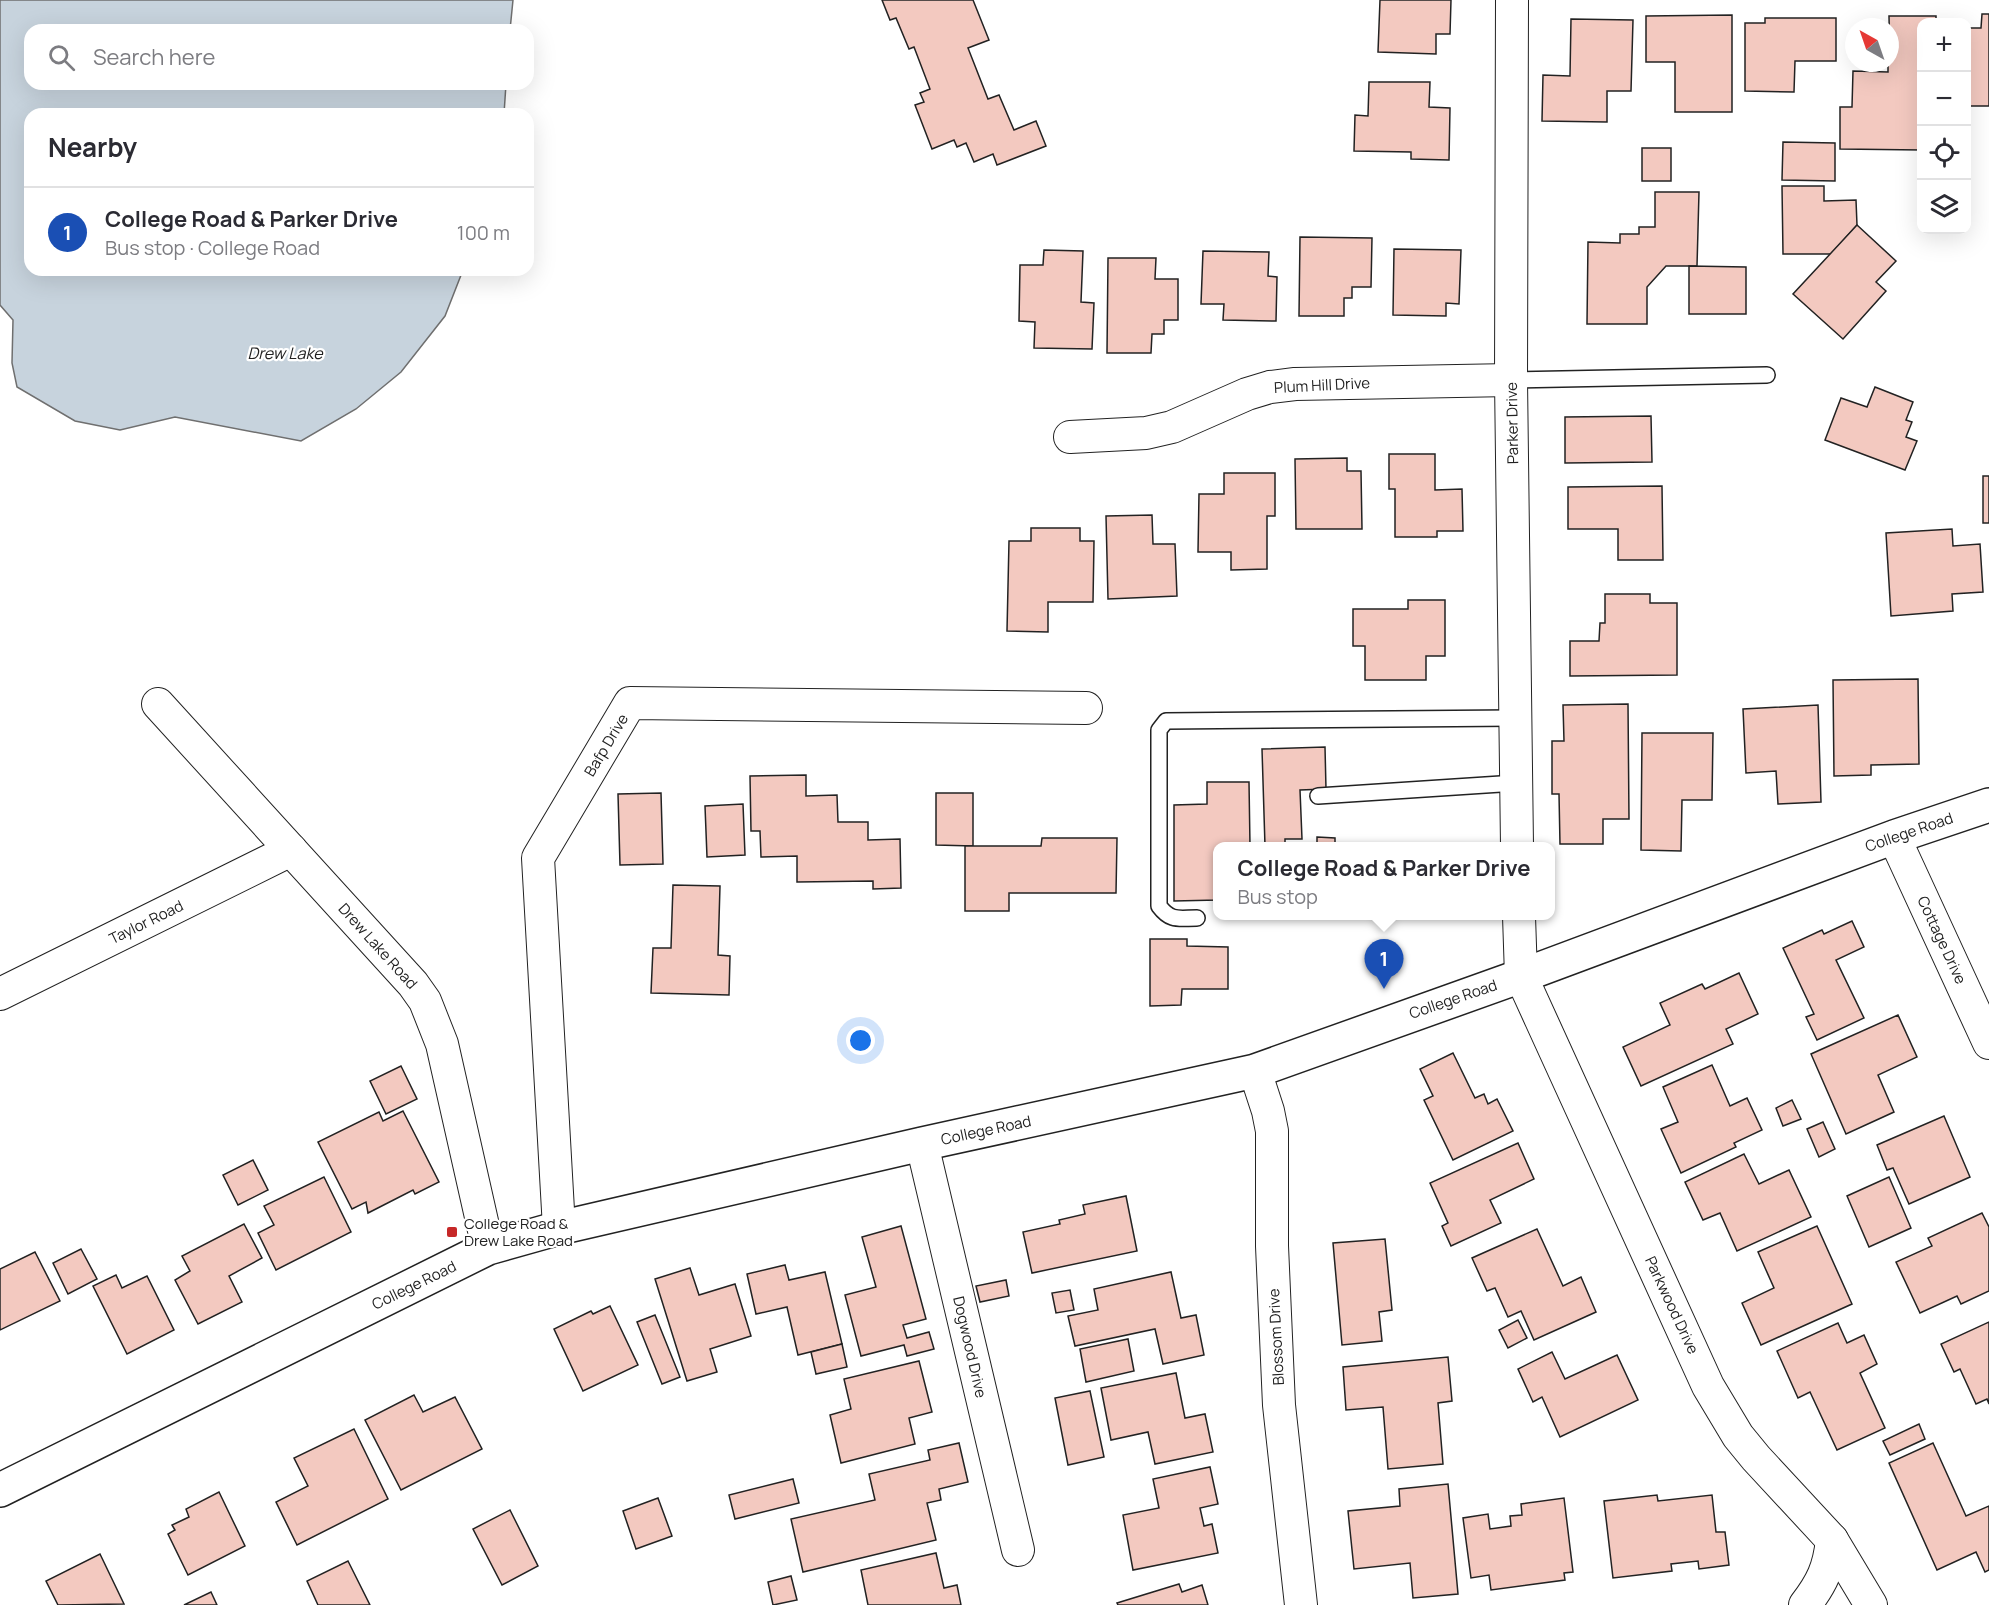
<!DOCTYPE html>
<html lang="en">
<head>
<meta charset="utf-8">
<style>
	body { margin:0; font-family:Manrope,sans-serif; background:#f2f2f3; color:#2b2b33 }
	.controls { position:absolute; right:18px; top:18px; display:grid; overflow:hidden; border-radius:12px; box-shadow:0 6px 24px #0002 }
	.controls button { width:54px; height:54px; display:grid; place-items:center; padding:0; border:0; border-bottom:2px solid #e1e1e2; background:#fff; color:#2b2b33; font:30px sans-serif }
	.compass { position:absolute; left:1845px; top:18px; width:54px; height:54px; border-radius:50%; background:#fff; box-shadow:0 6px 24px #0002; rotate:320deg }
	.you { position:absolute; left:861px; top:1041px; width:21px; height:21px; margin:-15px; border:4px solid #fff; border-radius:50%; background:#1a73e8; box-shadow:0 0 0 9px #1a73e833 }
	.badge { display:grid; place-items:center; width:39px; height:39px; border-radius:50%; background:#c62828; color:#fff; font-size:20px; font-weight:700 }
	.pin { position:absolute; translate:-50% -50px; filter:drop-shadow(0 2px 3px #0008) }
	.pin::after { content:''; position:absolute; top:32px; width:21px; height:18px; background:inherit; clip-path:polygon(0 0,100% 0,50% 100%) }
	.popup { position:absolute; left:1213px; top:842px; width:342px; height:78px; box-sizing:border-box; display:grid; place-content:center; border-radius:12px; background:#fff; filter:drop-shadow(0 2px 4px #0005); font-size:20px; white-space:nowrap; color:#7c7c81 }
	.popup b { font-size:22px; color:#2b2b33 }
	.popup::after { content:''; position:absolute; left:50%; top:100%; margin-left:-12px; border:12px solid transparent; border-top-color:#fff }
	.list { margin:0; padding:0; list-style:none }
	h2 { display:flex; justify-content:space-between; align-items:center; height:78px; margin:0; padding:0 24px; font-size:26px }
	h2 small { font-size:20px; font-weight:400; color:#7c7c81 }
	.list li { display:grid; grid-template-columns:39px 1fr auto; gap:18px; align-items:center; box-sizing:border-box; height:90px; padding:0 24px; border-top:2px solid #e1e1e2 }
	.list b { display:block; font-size:22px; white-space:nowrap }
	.list p { margin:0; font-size:20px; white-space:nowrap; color:#7c7c81 }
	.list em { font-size:20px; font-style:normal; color:#7c7c81 }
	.icon { flex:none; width:33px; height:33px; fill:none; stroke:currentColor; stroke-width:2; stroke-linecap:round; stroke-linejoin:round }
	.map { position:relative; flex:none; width:1989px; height:1605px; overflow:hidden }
	.search { position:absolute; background:#fff; box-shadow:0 6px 24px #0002; left:24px; top:24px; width:510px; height:66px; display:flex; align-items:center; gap:15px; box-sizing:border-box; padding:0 21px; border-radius:18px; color:#7c7c81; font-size:22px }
	.panel { position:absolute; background:#fff; box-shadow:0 6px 24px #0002; left:24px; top:108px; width:510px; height:168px; border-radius:18px }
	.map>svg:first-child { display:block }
	.water { fill:#c7d3dd; stroke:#6f6f6f; stroke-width:1.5 }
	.building { fill:#f3c9c0; stroke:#222; stroke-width:1.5 }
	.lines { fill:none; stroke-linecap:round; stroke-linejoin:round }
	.service-casing { stroke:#222; stroke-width:18 }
	.minor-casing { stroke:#222; stroke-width:34 }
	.tertiary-casing { stroke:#222; stroke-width:36 }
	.service { stroke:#fff; stroke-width:15 }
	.minor { stroke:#fff; stroke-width:32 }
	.tertiary { stroke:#fff; stroke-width:33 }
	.poi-dot { fill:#c62828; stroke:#fff; stroke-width:2 }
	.labels { text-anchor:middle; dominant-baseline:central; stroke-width:4.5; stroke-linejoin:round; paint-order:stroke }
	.street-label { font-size:15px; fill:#222; stroke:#fff }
	.poi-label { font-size:15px; fill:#222; stroke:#fff; text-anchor:start }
	.water-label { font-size:16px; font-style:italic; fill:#222; stroke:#fff }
</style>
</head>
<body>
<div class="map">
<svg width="1989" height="1605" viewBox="0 0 1989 1605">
	<rect width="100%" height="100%" fill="#fff"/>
	<polygon class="water" points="0,0 513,0 510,30 30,30 30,84 506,84 504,114 30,114 30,270 463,270 445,316 401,372 356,409 301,441 175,417 120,430 75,421 17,387 12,363 13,320 0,305"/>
	<g class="building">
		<polygon points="882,0 973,0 989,40 968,48 988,99 999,95 1014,130 1036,121 1046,146 997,165 993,154 974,162 966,143 957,147 954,140 932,149 915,105 924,102 920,93 930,89 914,47 909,49 896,18 890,20"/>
		<polygon points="1380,0 1451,0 1450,34 1436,34 1436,54 1378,52"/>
		<polygon points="1982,14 1989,14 1989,106 1969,106 1969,123 1966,123 1966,28 1981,28"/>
		<polygon points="1732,15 1732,112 1675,112 1675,62 1646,62 1646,16"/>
		<polygon points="1889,16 1936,16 1936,22 1922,22 1922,150 1840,149 1840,107 1852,107 1853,71 1888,72 1888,63 1890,63"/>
		<polygon points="1765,18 1836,18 1836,61 1795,61 1794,92 1745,91 1745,23 1765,23"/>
		<polygon points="1571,19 1633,20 1631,91 1607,91 1607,122 1542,121 1543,75 1570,76"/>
		<polygon points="1369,82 1430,82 1429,107 1450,108 1449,160 1411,159 1411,152 1354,151 1355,115 1368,116"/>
		<polygon points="1783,142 1835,143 1835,181 1782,180"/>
		<rect x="1642" y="148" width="29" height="33"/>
		<polygon points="1782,186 1824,186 1824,201 1856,200 1857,225 1831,254 1783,254"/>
		<polygon points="1655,192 1699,192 1697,266 1666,266 1647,287 1647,324 1587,324 1588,242 1620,243 1620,234 1639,234 1639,227 1655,227"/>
		<polygon points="1857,225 1896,261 1876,282 1886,291 1843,339 1793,294"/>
		<polygon points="1300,237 1372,238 1371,287 1352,287 1352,298 1344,298 1344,316 1299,316"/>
		<polygon points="1394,249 1461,250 1459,304 1446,303 1446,316 1393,315"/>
		<polygon points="1044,250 1083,251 1081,302 1094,303 1092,349 1034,348 1035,322 1019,321 1020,265 1043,265"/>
		<polygon points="1203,251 1269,252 1268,276 1277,277 1276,321 1223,320 1224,304 1201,304"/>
		<polygon points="1108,258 1156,258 1155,279 1178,279 1178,320 1164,320 1164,334 1152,334 1151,353 1107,353"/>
		<polygon points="1689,266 1746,267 1746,314 1689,314"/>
		<polygon points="1875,387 1913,402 1906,420 1912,422 1906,437 1917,441 1905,470 1825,440 1841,398 1867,407"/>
		<polygon points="1651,416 1652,462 1565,463 1565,417"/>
		<polygon points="1389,454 1435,454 1435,490 1462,489 1463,531 1437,531 1437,537 1395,537 1395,489 1389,489"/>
		<polygon points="1347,458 1347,471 1361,471 1362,529 1296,529 1295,459"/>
		<polygon points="1224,473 1275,473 1275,516 1267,516 1267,569 1231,570 1231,552 1198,552 1199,494 1224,494"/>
		<rect x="1983" y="476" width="6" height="47"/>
		<polygon points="1662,486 1663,560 1618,560 1618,529 1568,529 1568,487"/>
		<polygon points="1152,515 1153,544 1175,544 1177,596 1108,599 1106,516"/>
		<polygon points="1031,528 1080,528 1080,541 1094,541 1093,602 1048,602 1048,632 1007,631 1009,541 1031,541"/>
		<polygon points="1952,529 1953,546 1980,544 1983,592 1952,594 1953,611 1891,616 1886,533"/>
		<polygon points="1605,594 1650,594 1650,603 1677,603 1677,675 1570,676 1570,641 1599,641 1600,623 1605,623"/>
		<polygon points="1408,600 1445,600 1445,656 1426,656 1426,680 1365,680 1365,646 1353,646 1353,609 1408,609"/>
		<polygon points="1918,679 1919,764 1871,765 1871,775 1834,776 1833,680"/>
		<polygon points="1628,704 1629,819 1603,819 1603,844 1560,844 1559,794 1552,794 1552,741 1564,741 1563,705"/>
		<polygon points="1818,705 1821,802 1778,804 1776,771 1746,773 1743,709"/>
		<polygon points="1642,733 1713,733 1712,800 1682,800 1681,851 1641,850"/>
		<polygon points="1325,747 1326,789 1300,790 1302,839 1285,839 1285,846 1265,846 1262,749"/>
		<polygon points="806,775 806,796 837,795 838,822 868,822 868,840 900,839 901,888 873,889 873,881 797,882 797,856 761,857 760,831 751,831 750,776"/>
		<polygon points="1207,782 1249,782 1250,846 1218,846 1218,900 1174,901 1174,805 1207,804"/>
		<polygon points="661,793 663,864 620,865 618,794"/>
		<polygon points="936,793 973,793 973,846 936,845"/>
		<polygon points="743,804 745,855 707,857 705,806"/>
		<polygon points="1317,837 1335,838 1335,846 1296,846 1296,843 1317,843"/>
		<polygon points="1042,838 1117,838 1116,893 1009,893 1009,911 965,911 965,846 1041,846"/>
		<polygon points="673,885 720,886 718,955 730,956 729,995 651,993 653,948 671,948"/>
		<polygon points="1852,921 1864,947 1836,960 1864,1018 1817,1040 1806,1017 1814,1014 1783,948 1822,930 1824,934"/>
		<polygon points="1150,939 1187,939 1187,946 1228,947 1228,989 1182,989 1181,1005 1150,1006"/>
		<polygon points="1739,973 1758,1014 1726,1029 1733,1044 1641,1086 1623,1047 1670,1025 1660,1003 1702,984 1705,989"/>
		<polygon points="1898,1015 1917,1057 1878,1075 1894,1112 1846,1134 1811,1054"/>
		<polygon points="1453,1053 1475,1098 1484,1094 1488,1104 1497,1099 1513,1131 1453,1160 1424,1100 1433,1096 1420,1069"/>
		<polygon points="1712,1065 1730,1106 1747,1098 1762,1130 1734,1143 1736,1147 1681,1173 1661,1129 1678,1122 1663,1087"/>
		<polygon points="401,1066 417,1099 386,1114 370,1081"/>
		<polygon points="1792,1100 1801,1119 1783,1126 1776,1108"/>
		<polygon points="403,1111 439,1182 415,1194 413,1190 368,1213 366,1202 352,1209 318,1142 379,1112 383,1121"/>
		<polygon points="1944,1116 1970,1177 1909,1204 1893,1168 1887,1170 1877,1145"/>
		<polygon points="1823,1122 1835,1149 1819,1157 1807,1129"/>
		<polygon points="1518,1143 1534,1179 1490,1200 1501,1223 1451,1246 1442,1226 1448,1223 1430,1183"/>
		<polygon points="1744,1154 1759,1184 1789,1170 1811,1217 1737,1251 1720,1213 1703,1220 1685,1182"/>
		<polygon points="253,1160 268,1190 238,1205 223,1175"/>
		<polygon points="324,1177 351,1232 276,1270 258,1233 274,1225 264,1206"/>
		<polygon points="1889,1177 1911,1228 1869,1247 1847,1196"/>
		<polygon points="1126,1196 1137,1251 1032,1273 1023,1232 1060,1224 1059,1220 1085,1214 1083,1205"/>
		<polygon points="1982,1213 1989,1227 1989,1291 1961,1304 1957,1296 1920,1313 1896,1262 1932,1246 1928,1238"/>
		<polygon points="244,1224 262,1258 229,1276 242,1302 198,1324 175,1280 190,1271 182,1256"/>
		<polygon points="901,1226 926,1319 903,1325 907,1338 929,1332 934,1349 907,1356 904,1345 861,1356 845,1295 876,1287 862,1237"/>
		<polygon points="1817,1226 1852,1304 1761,1345 1742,1303 1774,1288 1758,1252"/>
		<polygon points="1537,1229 1563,1286 1581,1277 1596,1312 1534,1340 1521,1311 1508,1317 1495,1288 1487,1291 1472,1258"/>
		<polygon points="1385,1239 1392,1310 1379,1312 1382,1341 1342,1345 1333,1243"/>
		<polygon points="81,1249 97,1279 68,1294 53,1263"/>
		<polygon points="35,1252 60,1301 0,1330 0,1269"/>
		<polygon points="785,1265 789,1280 825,1272 842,1344 798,1355 787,1307 756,1314 747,1274"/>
		<polygon points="690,1268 699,1295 735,1284 751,1336 710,1349 717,1372 687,1381 655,1279"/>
		<polygon points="1171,1272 1181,1318 1196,1315 1204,1355 1163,1364 1155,1329 1075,1346 1068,1316 1098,1310 1094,1289"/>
		<polygon points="116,1275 122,1288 147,1276 174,1330 127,1354 93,1286"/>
		<polygon points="1006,1280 1009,1296 980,1302 976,1286"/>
		<polygon points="1070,1290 1074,1310 1056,1313 1052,1293"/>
		<polygon points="610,1306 638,1365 583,1391 554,1329 591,1311 593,1314"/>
		<polygon points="655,1315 680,1377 662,1384 637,1322"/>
		<polygon points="1518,1320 1527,1338 1508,1348 1499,1330"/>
		<polygon points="1989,1322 1989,1404 1987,1399 1976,1404 1960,1369 1954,1372 1941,1344"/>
		<polygon points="1838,1323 1847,1343 1864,1335 1877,1364 1860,1373 1885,1428 1837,1450 1810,1392 1798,1398 1777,1351"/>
		<polygon points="1128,1339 1134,1371 1086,1382 1080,1349"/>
		<polygon points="842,1344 847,1367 816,1374 811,1352"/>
		<polygon points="1552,1352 1565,1379 1617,1355 1638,1400 1560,1437 1542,1397 1533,1402 1518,1369"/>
		<polygon points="1448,1357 1452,1401 1438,1403 1443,1464 1388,1469 1383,1407 1346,1410 1343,1367"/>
		<polygon points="919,1361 932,1412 909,1418 915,1444 841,1463 830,1415 851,1409 844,1379"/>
		<polygon points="1176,1373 1185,1418 1205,1414 1213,1452 1155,1464 1148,1432 1111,1440 1101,1388"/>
		<polygon points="1090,1391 1104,1457 1068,1465 1055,1398"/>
		<polygon points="414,1395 423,1412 455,1397 482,1449 401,1490 365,1420"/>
		<polygon points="1919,1424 1925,1439 1890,1455 1883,1441"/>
		<polygon points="354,1429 388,1499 297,1545 276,1502 308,1486 294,1458"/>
		<polygon points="959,1443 968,1482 939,1489 941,1500 927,1503 936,1540 803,1572 791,1519 875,1500 869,1474 930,1460 928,1450"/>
		<polygon points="1933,1443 1966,1516 1989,1506 1989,1570 1985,1572 1976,1552 1937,1570 1889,1463"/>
		<polygon points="1210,1467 1218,1504 1200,1508 1204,1526 1212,1524 1218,1553 1133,1570 1123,1515 1159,1508 1153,1479"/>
		<polygon points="793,1479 799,1503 735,1519 729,1495"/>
		<polygon points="1448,1484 1458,1594 1413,1598 1410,1563 1354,1569 1348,1511 1400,1506 1399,1489"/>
		<polygon points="219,1492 245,1546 188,1575 168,1534 175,1530 172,1525 189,1517 186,1509"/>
		<polygon points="1657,1495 1658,1501 1712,1495 1716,1532 1725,1532 1729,1565 1699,1569 1698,1561 1671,1564 1672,1571 1613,1578 1604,1501"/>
		<polygon points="658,1498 672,1536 636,1549 623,1511"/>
		<polygon points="1564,1498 1573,1572 1564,1573 1565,1580 1491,1590 1489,1575 1471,1578 1463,1518 1488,1514 1490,1529 1511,1526 1510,1516 1522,1515 1521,1504"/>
		<polygon points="510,1510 538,1566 502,1585 473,1529"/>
		<polygon points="936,1553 944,1588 957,1585 961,1605 868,1605 861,1570"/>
		<polygon points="100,1554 124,1604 58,1605 46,1581"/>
		<polygon points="348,1561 370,1605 318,1605 307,1581"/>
		<polygon points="791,1576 797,1600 773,1605 768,1582"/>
		<polygon points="1179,1584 1182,1592 1202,1585 1208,1605 1118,1605 1117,1603"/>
		<polygon points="211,1592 217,1605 184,1605"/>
	</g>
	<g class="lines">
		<g class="service-casing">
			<g id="service">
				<polyline points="1511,380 1767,375"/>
				<polyline points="1318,796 1516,783"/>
				<path d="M1197 918C1179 918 1171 922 1159 906V730L1166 721 1515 718"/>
			</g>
		</g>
		<g class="minor-casing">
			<g id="minor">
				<polyline points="1512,0 1511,380 1517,846"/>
				<polyline points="1070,437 1146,433 1172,427 1247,394 1270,387 1295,384 1511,380"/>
				<polyline points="158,704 413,984 425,1001 442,1044 488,1248"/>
				<polyline points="1894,837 1989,1043"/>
				<polyline points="1519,916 1521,976 1708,1386 1738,1436 1756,1458 1832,1540 1871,1605"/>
				<polyline points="0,994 291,850"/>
				<polyline points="1255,1071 1268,1111 1272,1131 1272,1246 1279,1405 1301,1605"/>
				<polyline points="922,1144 1018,1550"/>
				<polyline points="559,1228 538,858 630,703 1086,708"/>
				<path d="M1805 1605C1822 1583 1829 1568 1832 1540"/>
			</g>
		</g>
		<g class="tertiary-casing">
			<polyline id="tertiary" points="0,1490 488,1248 559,1228 922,1144 1255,1071 1521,976 1894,837 1989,805"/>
		</g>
		<use href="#service" class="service"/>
		<use href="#minor" class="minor"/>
		<use href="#tertiary" class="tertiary"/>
	</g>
	<rect class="poi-dot" x="446" y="1226" width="12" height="12" rx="3"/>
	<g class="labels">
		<g class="street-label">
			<text transform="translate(1322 385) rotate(-3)">Plum Hill Drive</text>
			<text transform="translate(1512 423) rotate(-91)">Parker Drive</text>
			<text transform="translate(606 745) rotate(-59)">Bafp Drive</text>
			<text transform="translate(1909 832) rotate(-19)">College Road</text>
			<text transform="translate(146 922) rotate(-26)">Taylor Road</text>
			<text transform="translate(1942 940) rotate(65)">Cottage Drive</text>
			<text transform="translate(378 946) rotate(48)">Drew Lake Road</text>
			<text transform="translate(1453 999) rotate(-19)">College Road</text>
			<text transform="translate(986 1130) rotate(-12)">College Road</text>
			<text transform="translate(414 1285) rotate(-26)">College Road</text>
			<text transform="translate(1672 1305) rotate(65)">Parkwood Drive</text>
			<text transform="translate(1276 1337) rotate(-93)">Blossom Drive</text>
			<text transform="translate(970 1347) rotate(77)">Dogwood Drive</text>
		</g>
		<g class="poi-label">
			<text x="464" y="1223">College Road &amp;<tspan x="464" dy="17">Drew Lake Road</tspan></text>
		</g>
		<g class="water-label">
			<text x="285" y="353">Drew Lake</text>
		</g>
	</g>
</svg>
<div class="controls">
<button>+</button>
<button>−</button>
<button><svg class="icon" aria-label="locate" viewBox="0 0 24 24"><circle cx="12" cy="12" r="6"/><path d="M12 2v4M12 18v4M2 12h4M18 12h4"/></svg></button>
<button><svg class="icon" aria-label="layers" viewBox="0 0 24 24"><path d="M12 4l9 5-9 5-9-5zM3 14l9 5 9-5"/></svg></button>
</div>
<svg class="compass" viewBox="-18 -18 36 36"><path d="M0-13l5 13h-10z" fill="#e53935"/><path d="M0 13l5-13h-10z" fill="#7c7c81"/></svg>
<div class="you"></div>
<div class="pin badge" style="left:1384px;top:989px;background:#1a4fb4">1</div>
<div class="popup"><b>College Road &amp; Parker Drive</b>Bus stop</div>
<div class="search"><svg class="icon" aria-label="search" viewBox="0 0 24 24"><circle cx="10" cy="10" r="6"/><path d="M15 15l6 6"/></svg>Search here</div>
<section class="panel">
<h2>Nearby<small></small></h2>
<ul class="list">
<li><span class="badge" style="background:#1a4fb4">1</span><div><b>College Road &amp; Parker Drive</b><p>Bus stop · College Road</p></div><em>100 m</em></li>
</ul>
</section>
</div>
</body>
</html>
